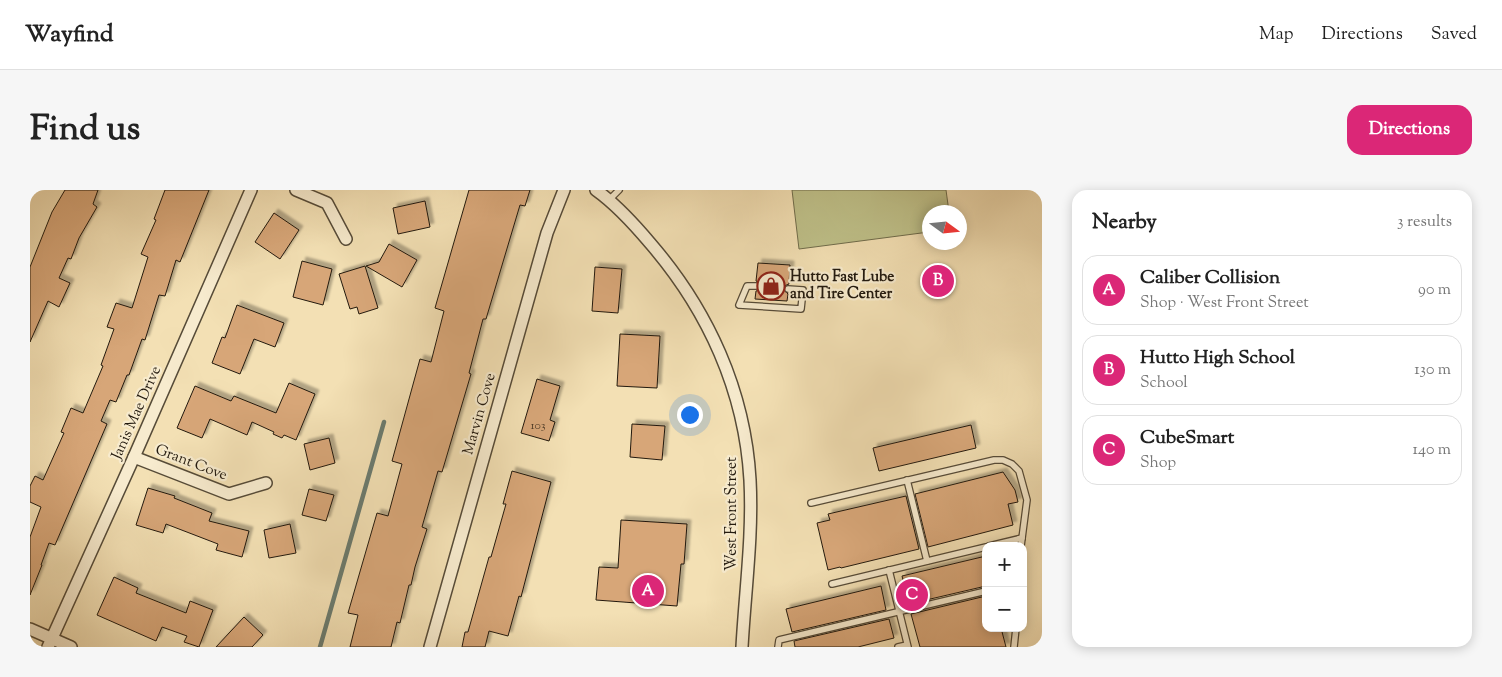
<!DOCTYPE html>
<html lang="en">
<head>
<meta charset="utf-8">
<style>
	body { margin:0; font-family:"Sorts Mill Goudy",serif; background:#f6f6f6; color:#222 }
	.controls { position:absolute; right:15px; bottom:15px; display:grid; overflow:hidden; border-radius:10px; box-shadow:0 2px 12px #0003 }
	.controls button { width:45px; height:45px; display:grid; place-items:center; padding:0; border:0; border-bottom:1px solid #e0e0e0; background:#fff; color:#222; font:25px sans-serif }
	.compass { position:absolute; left:892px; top:15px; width:45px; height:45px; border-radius:50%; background:#fff; box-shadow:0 2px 12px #0003; rotate:105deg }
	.you { position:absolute; left:659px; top:224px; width:18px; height:18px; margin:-12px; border:4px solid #fff; border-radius:50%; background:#1a73e8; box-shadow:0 0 0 8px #1a73e833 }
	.badge { display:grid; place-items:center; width:32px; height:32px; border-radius:50%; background:#db2777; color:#fff; font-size:16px; font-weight:700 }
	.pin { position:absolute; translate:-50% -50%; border:2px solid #fff; box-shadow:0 1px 5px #0006 }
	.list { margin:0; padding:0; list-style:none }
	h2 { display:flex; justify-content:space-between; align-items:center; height:65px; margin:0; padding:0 20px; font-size:21px }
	h2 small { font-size:16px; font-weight:400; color:#767676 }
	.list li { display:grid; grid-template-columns:32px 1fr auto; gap:15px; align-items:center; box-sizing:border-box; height:70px; margin:0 10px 10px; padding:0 10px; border:1px solid #e0e0e0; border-radius:15px }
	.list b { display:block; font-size:19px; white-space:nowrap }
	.list p { margin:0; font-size:16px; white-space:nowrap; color:#767676 }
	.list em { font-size:16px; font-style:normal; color:#767676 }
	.map { position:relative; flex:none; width:1012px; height:457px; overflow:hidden; border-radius:15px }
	header { display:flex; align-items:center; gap:30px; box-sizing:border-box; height:70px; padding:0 25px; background:#fff; border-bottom:1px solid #e0e0e0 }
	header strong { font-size:24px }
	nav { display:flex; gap:28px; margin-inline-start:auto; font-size:18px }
	.intro { display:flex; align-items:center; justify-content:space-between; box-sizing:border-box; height:120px; padding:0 30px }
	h1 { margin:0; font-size:35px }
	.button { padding:12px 22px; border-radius:15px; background:#db2777; color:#fff; font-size:18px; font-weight:700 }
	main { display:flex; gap:30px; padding:0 30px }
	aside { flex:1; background:#fff; border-radius:15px; box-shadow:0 2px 12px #0003 }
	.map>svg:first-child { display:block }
	.green { fill:#bfc18a; stroke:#706d4c }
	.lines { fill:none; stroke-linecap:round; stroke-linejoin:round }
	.stream { stroke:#6b7b6f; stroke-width:4.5 }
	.building { fill:#d7a678; stroke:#22190e; filter:url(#shadow) }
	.lane-casing { stroke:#564b38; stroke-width:8 }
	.street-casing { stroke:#564b38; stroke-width:14 }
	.lane { stroke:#f7ebce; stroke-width:5.5 }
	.street { stroke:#f7ebce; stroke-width:11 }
	.labels { text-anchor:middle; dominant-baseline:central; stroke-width:4.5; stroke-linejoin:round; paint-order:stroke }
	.number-label { font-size:12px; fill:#4f3c28 }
	.poi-label { font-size:15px; font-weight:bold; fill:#22190e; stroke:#f7ebce; text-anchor:start }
	.street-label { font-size:15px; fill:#22190e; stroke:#f7ebce }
</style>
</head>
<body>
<header>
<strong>Wayfind</strong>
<nav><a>Map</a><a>Directions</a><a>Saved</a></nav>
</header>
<div class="intro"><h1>Find us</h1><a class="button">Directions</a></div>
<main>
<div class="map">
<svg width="1012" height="457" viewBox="0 0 1012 457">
	<defs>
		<filter id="shadow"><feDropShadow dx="4" dy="-4" stdDeviation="1" flood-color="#0004"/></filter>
	</defs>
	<rect width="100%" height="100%" fill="#f3e0b4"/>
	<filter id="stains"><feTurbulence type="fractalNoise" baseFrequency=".004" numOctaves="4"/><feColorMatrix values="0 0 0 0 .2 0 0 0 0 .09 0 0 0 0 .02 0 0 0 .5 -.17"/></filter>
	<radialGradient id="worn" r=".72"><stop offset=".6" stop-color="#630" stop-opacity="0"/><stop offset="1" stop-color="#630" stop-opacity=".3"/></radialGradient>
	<polygon class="green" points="762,0 916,0 919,22 899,22 899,42 769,59"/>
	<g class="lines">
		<polyline class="stream" points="290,457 354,232"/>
	</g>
	<g class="building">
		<polygon points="35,0 68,0 63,14 67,17 49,48 41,69 38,68 29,88 40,93 29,117 18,111 0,152 0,77 22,22"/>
		<polygon points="135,0 179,0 150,72 146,70 135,106 129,105 115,150 112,149 99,185 97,185 86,212 80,210 71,231 77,234 25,355 19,353 11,375 12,375 0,405 0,347 11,317 0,312 0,296 5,286 13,290 34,243 31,242 41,218 53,223 73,176 71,175 84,139 77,137 86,113 102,118 118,67 111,64 126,30 124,29"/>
		<polygon points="439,0 500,0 495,16 490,15 456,129 453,129 439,183 441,184 412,282 408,281 392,337 397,339 385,377 381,395 379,395 370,433 367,432 361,457 320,457 328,425 318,423 347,323 358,326 372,274 362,271 390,169 401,172 414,121 405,118"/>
		<polygon points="395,11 400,37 368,44 363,18"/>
		<polygon points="244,23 269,40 250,69 225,52"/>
		<polygon points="359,54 387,70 372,97 336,76 349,72"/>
		<polygon points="272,71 302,79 293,115 263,107"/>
		<polygon points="728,73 760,75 759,94 754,96 753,99 758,104 757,111 725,109 726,101 729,100 731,96 730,93 726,91"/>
		<polygon points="335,76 348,118 329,124 327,117 320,119 309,84"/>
		<polygon points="565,77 592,79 588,123 562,121"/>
		<polygon points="207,115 254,133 245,157 224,149 210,184 182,173 192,147 195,148"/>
		<polygon points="590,144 630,146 627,198 587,196"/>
		<polygon points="507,189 530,196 520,230 525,232 519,251 491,243"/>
		<polygon points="259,193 285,204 266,250 254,245 252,248 243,244 244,242 222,232 217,245 180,229 172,248 147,238 165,196 201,211 204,206 246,223"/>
		<polygon points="602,234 635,236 632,270 600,267"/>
		<polygon points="941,235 946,258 849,281 843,258"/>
		<polygon points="299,248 305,273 280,280 274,254"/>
		<polygon points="482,281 521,292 491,407 489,406 478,446 459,441 455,457 432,457 435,442 438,442 459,367 461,367 476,314 473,314"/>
		<polygon points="973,282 985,300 988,312 978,314 983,335 898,357 885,304"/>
		<polygon points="118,298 145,306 144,308 182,323 179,331 219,341 212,367 186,360 188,354 136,334 133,343 106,335"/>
		<polygon points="279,299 304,305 296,331 272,325"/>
		<polygon points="876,306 889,359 811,378 810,377 798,380 787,333 800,330 798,324"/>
		<polygon points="591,330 657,334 654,374 651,374 647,416 566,410 569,377 588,378"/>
		<polygon points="260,334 266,363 239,368 234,340"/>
		<polygon points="956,366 956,396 879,414 872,386"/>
		<polygon points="84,387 108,398 106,403 156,423 160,411 183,420 169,457 154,452 157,446 132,437 126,451 67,425"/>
		<polygon points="851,396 856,420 762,442 756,419"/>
		<polygon points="956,406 956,438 971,438 976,457 890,457 881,424"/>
		<polygon points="214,427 233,445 222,457 186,457"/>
		<polygon points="859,429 864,448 828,457 765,457 764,451"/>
	</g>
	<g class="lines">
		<g class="lane-casing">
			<g id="lane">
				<polyline points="579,10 589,0"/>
				<polyline points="726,96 717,96 709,115 771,119 773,100 758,99"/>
				<polyline points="877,290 897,371"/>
				<polyline points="781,313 964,270 973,270 982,274 989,281 997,310 991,356"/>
				<polyline points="959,356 992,348"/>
				<polyline points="859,380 878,457"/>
				<polyline points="802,394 956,357"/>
				<polyline points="748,457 749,450 956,401"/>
				<polyline points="868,457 877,455"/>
				<polyline points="984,457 986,438"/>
			</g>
		</g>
		<g class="street-casing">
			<g id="street">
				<polyline points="266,0 297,13 316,49"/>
				<path d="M566 0C587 15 604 34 620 53 678 120 715 201 720 290 723 345 715 402 712 457"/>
				<polyline points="104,267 199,304 236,293"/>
				<polyline points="0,439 41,457"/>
				<polyline points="18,457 104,267 221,0"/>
				<polyline points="400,457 517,43 534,0"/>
			</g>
		</g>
		<use href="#lane" class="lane"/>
		<use href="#street" class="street"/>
	</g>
	<defs>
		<g id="shop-ring" transform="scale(1.4375)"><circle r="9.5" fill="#f7ebce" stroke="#8f2418" stroke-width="1.5"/><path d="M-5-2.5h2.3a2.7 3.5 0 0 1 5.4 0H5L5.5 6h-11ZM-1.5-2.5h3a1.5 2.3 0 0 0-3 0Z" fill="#8f2418"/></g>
	</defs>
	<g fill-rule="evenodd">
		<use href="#shop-ring" x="741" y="96"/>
	</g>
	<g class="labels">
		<g class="number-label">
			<text x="508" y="236">103</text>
		</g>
		<g class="poi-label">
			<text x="760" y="87">Hutto Fast Lube<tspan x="760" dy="17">and Tire Center</tspan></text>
		</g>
		<g class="street-label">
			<text transform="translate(107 223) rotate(-66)">Janis Mae Drive</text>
			<text transform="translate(450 224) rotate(-74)">Marvin Cove</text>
			<text transform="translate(161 273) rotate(21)">Grant Cove</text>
			<text transform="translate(702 324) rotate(-90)">West Front Street</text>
		</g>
	</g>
	<rect width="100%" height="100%" filter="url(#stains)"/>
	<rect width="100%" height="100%" fill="url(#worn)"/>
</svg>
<div class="controls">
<button>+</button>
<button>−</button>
</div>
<svg class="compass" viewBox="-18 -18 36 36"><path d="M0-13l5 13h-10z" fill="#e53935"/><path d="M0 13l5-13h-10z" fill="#767676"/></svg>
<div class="you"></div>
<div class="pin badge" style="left:618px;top:401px">A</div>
<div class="pin badge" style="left:908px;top:91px">B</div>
<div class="pin badge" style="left:882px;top:405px">C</div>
</div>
<aside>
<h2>Nearby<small>3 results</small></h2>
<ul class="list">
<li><span class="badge">A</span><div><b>Caliber Collision</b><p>Shop · West Front Street</p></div><em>90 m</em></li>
<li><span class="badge">B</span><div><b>Hutto High School</b><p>School</p></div><em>130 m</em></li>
<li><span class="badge">C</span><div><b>CubeSmart</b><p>Shop</p></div><em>140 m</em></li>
</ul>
</aside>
</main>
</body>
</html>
